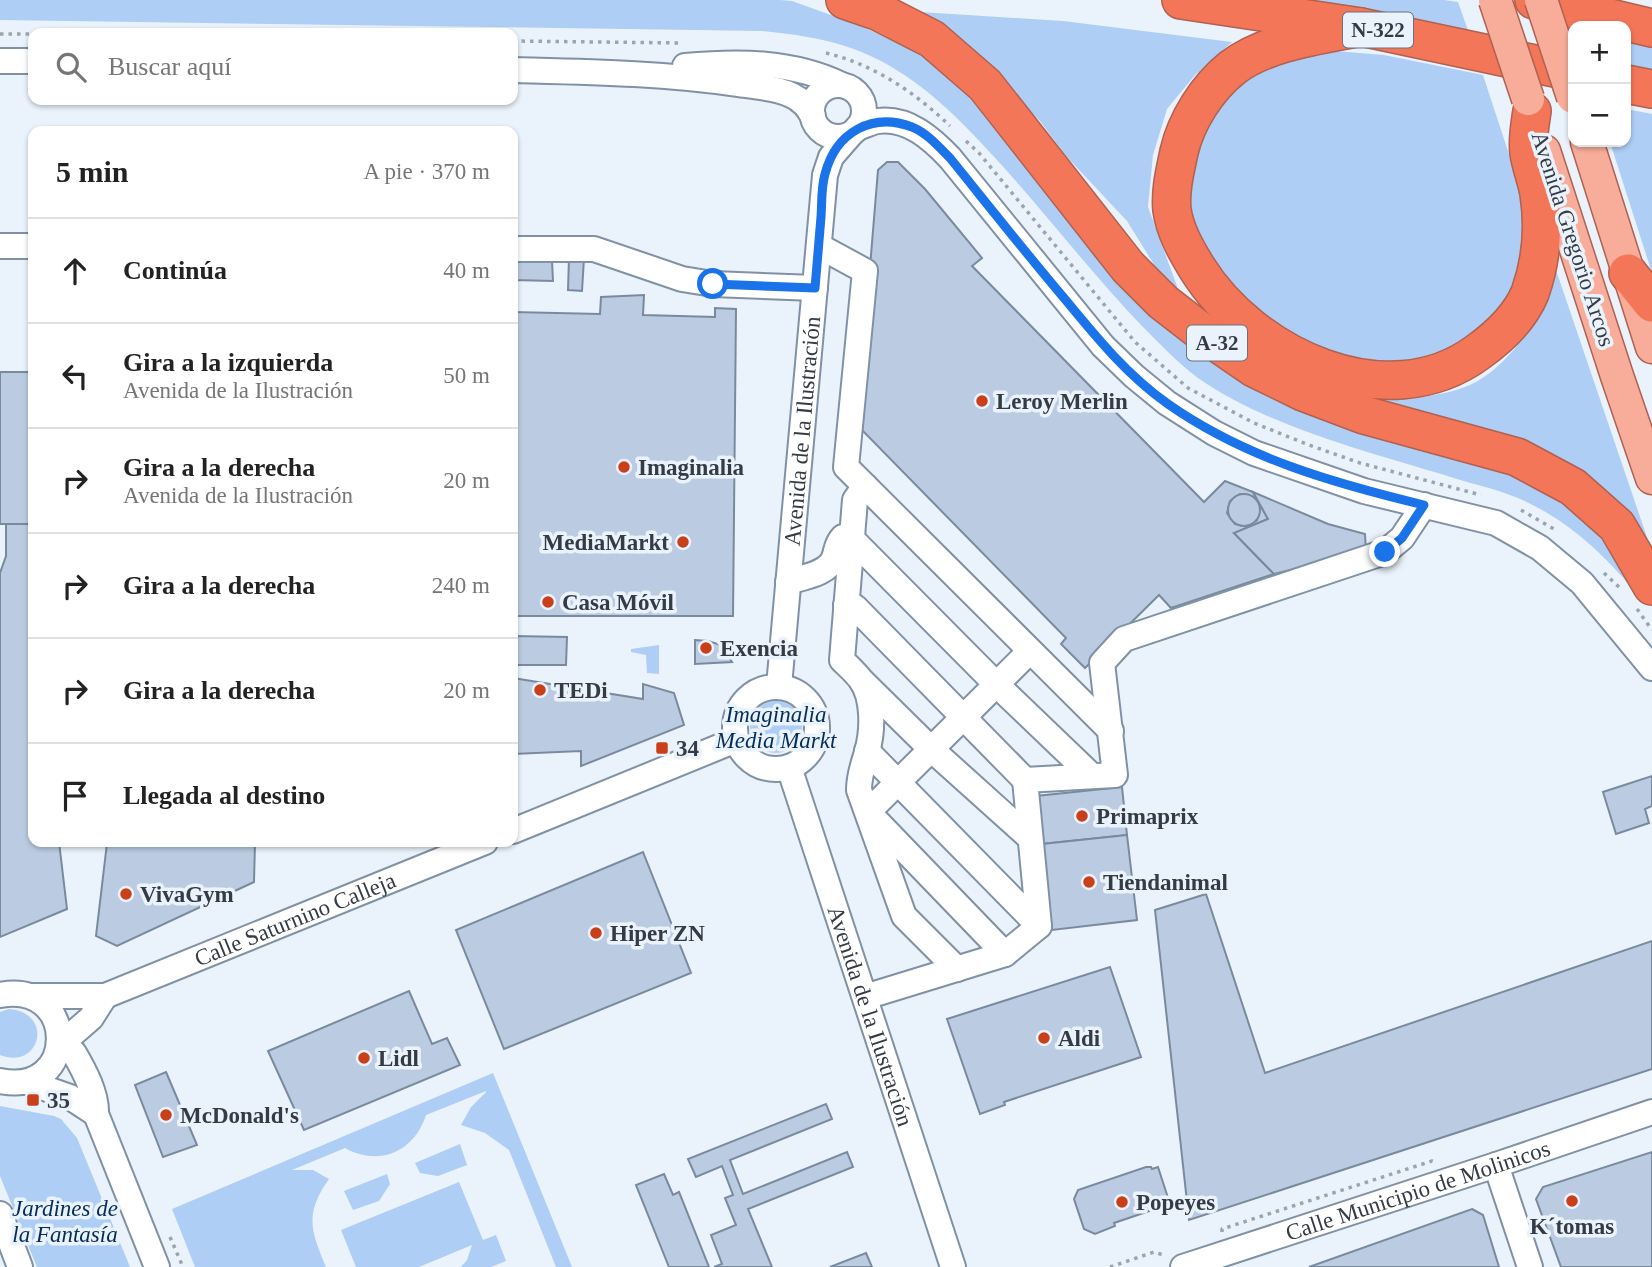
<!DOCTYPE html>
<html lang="es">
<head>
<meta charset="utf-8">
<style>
	body { margin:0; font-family:"Times New Roman",serif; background:#f2f2f2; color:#222 }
	.controls { position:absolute; right:21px; top:21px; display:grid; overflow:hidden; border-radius:14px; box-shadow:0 2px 5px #0004 }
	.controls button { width:63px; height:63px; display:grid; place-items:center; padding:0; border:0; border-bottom:2px solid #e0e0e0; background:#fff; color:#222; font:35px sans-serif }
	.stop { position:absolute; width:21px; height:21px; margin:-16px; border:5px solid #1a73e8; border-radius:50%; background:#fff }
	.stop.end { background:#1a73e8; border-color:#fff; box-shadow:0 2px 7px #0008 }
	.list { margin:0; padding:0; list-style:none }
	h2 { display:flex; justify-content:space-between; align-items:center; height:91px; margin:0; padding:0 28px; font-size:30px }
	h2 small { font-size:23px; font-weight:400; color:#767676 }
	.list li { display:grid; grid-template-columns:46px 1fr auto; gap:21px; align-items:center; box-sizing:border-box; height:105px; padding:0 28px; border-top:2px solid #e0e0e0 }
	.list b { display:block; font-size:26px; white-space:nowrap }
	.list p { margin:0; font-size:23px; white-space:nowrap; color:#767676 }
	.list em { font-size:23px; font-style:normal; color:#767676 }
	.icon { flex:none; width:38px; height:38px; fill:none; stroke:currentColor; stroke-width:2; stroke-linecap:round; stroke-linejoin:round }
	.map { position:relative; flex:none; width:1652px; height:1267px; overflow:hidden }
	.search { position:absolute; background:#fff; box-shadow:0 2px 5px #0004; left:28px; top:28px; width:490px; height:77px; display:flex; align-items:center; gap:18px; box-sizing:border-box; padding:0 24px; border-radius:14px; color:#767676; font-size:26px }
	.panel { position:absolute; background:#fff; box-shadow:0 2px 5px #0004; left:28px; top:126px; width:490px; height:721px; border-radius:14px }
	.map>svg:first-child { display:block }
	.green { fill:#aecef5 }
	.building { fill:#bbcce2; stroke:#7a8a9e; stroke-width:2; fill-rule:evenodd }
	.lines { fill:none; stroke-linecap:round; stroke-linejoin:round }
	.minor-casing { stroke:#8091a5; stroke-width:28 }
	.major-casing { stroke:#b06150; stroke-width:35 }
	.highway-casing { stroke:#b06150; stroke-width:40 }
	.path { stroke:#9ca4ad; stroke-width:3.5; stroke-dasharray:3.5 5; stroke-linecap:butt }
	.minor { stroke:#fff; stroke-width:24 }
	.major { stroke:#f7ad9a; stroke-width:32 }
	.highway { stroke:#f27657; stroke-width:37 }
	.major-bridge-casing { stroke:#b06150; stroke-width:35; stroke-linecap:butt }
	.major-bridge { stroke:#f7ad9a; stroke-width:32 }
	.route { stroke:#1a73e8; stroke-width:9 }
	.poi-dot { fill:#c83f19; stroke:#eaf2fb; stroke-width:2.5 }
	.labels { text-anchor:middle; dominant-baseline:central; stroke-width:7; stroke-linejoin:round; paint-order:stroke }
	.shield { fill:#eaf2fb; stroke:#6b727b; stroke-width:2 }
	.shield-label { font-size:21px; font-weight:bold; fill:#343b44 }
	.street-label { font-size:23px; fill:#343b44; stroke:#eaf2fb }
	.poi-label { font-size:23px; font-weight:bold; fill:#343b44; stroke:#eaf2fb; text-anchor:start }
	.park-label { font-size:23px; font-style:italic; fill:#042e59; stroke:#eaf2fb }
</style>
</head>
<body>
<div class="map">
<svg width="1652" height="1267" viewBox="0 0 1652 1267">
	<rect width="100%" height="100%" fill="#eaf2fb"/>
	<g class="green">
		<path d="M0 0H780L792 1 856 24 915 51 964 88 1118 278 1565 497 1592 521 1635 591C1600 551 1568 520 1518 498 1499 490 1477 485 1457 479 1376 454 1267 427 1198 378 1178 363 1161 345 1143 327 1087 269 1039 204 984 146 946 105 905 67 851 48 822 38 793 34 762 31L0 20Z"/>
		<polygon points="1261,0 1444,0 1458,2 1470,36"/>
		<polygon points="905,11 1063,21 1232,42 1195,75 1167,109 1153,155 1148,207 1178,289 1155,266 1127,221 1066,156 1040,121 999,80"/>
		<polygon points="1626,39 1652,45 1652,78 1626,71"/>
		<polygon points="1310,49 1384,55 1483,75 1523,197 1528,235 1523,278 1498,317 1431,365 1343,364 1269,328 1197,252 1183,187 1207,108 1231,82"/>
		<polygon points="1626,109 1652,114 1652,273 1610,142 1626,142"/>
		<path d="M1556 270 1652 552 1634 525 1368 401C1402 399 1439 398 1470 385 1497 373 1524 341 1537 315 1544 300 1549 285 1556 270Z"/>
		<polygon points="659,645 659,674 647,673 646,655 631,652 631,649"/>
		<circle cx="776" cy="727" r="26"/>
		<path d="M9 1009C55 1013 40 1071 0 1055V1012Z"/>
		<path d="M493 1073 572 1267H556L509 1150 485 1133 461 1125 471 1107 486 1092V1091L426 1115C414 1152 379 1167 345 1148L292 1170H313L329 1179C304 1214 311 1231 326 1267H195L172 1209Z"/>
		<polygon points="0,1106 54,1116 61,1119 77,1138 130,1267 37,1267 0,1176"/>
		<polygon points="460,1144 467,1165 438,1176 420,1173 415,1163"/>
		<polygon points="387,1174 390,1184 379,1201 353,1210 344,1191"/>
		<polygon points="459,1182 483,1240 496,1235 506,1261 491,1267 461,1267 467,1260 472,1245 419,1267 356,1267 341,1230"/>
	</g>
	<g class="building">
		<path d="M887 162H898L925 189 982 258 972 266 1204 502 1225 481 1253 492 1268 519 1234 533 1274 574 1171 608 1159 595 1085 668 1061 644 1066 638 857 425 878 170ZM1240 494 1254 497 1260 508 1257 520 1247 526 1235 524 1227 513 1230 501Z"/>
		<polygon points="569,258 584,258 582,291 568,290"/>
		<polygon points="513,261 552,261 553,281 513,280"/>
		<polygon points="644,295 643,315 715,317 715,308 736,309 733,616 513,616 513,312 600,314 601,297"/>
		<rect x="0" y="372" width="33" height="152"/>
		<polygon points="1253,492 1328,524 1365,534 1366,552 1274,574 1234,533 1268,519"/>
		<circle cx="1244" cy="510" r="16"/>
		<polygon points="6,524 33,524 33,842 59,842 67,909 0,937 0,573 6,556"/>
		<polygon points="513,636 567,637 566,665 513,665"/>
		<polygon points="695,640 708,641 721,645 732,662 695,664"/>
		<polygon points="513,678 643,699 643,684 674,693 684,725 581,766 581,751 513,754"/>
		<polygon points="1652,776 1652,806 1645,809 1649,823 1616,834 1603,792"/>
		<polygon points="1122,787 1127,835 1042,844 1036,796"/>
		<polygon points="1127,835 1137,920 1052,930 1042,844"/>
		<polygon points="91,842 255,842 254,882 117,946 96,936 107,843"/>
		<polygon points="643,852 691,973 504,1049 456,930"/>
		<polygon points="1206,894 1265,1073 1652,941 1652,1069 1189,1220 1155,910"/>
		<polygon points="1110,967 1141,1057 1004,1102 1005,1105 980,1114 947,1019"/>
		<polygon points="409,991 432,1044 447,1038 460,1065 304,1130 268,1051"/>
		<polygon points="166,1072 197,1145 163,1157 135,1085"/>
		<polygon points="826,1104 832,1119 730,1160 743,1194 847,1152 853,1167 748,1209 772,1267 714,1267 722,1264 711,1235 736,1225 725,1198 733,1195 722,1166 696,1177 688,1159"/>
		<polygon points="1652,1152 1652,1267 1561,1267 1536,1199 1543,1187"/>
		<polygon points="1146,1167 1151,1167 1152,1169 1158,1167 1170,1204 1114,1223 1115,1226 1095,1234 1084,1229 1074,1199 1078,1190"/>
		<polygon points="664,1174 673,1195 679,1192 709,1267 669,1267 636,1185"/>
		<polygon points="1472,1209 1483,1215 1499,1267 1309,1267"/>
		<polygon points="866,1253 872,1267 830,1267"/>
	</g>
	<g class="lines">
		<g class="minor-casing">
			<g id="minor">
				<polyline points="0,61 33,61"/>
				<path d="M685 66C738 61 793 61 842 85"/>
				<path d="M513 70C589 72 662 73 737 84 757 87 788 88 803 103 807 106 810 112 813 116"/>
				<circle cx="838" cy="111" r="26"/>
				<path d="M857 128C864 126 871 122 878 121 908 117 932 139 950 158L1103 346 1134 376 1167 403 1214 433 1254 453 1364 491 1496 523 1540 548 1582 583 1652 668"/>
				<polyline points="0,246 33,246"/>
				<polyline points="819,246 865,271 846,467 1111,731"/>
				<polyline points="513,249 594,249 682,279 713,284 815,288"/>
				<path d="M865 486 855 500 842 660C848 666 856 673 861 680 874 698 873 731 867 752 863 766 859 775 859 790L904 916 957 969"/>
				<path d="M788 582C803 577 828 574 834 558 837 550 836 544 843 537L851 538 996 684 1092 776"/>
				<polyline points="846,605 855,607 1025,780"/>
				<polyline points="863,682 931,749 1030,838"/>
				<path id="s1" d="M779 686 825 175 831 157 851 134"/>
				<circle cx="776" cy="728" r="41"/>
				<polyline points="867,751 1039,926"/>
				<path id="s2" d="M789 767 953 1267"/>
				<polyline points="513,831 736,740"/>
				<polyline points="1005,954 868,812 1030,651"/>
				<path d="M0 995C78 980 79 1097 0 1081"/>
				<path id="s3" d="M32 996H105L485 842"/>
				<polyline points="865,997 1005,954 1039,926 1025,780 1115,775 1102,663 1124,639 1385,552 1402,538 1424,505"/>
				<polyline points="60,1045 91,1018 105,996"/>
				<path d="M60 1047 74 1053C84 1070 97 1094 96 1114L157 1267"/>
				<polyline points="27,1082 70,1097 96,1114"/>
				<polyline points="1496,1165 1530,1267"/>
				<polyline points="0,1214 20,1267"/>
				<path id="s4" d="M1183 1267 1496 1165 1652 1112"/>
			</g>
		</g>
		<g class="major-casing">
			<g id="major">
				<polyline points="1587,142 1652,347"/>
				<polyline points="1544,151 1617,376 1652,478"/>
			</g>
		</g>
		<g class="highway-casing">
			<g id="highway">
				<polyline points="845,0 877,11 932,39 985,85 1128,267 1163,302 1203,333 1254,368 1303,392 1364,415 1517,457 1573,487 1617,526 1652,586"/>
				<polyline points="1181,0 1361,27 1573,72"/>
				<polyline points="1534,0 1652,28"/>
				<path d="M1361 27C1320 35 1265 42 1232 68 1207 88 1186 121 1179 152 1175 171 1170 191 1172 210 1175 231 1186 250 1197 268 1251 355 1386 420 1478 352 1499 337 1520 317 1530 293 1541 262 1544 227 1539 194 1537 180 1531 167 1529 153 1527 140 1530 124 1532 111"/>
				<polyline points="1626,84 1652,89"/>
				<polyline points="1628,273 1652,303"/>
			</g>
		</g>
		<g class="path">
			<polyline points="0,34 33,34"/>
			<polyline points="513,41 682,43"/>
			<path d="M826 53C873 64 916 93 950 126"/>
			<polyline points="966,141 979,153 1135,342 1188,388 1254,423 1309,445 1360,463 1481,495"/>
			<polyline points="1521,510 1554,529"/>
			<polyline points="1604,573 1619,587"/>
			<polyline points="1637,609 1652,630"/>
			<polyline points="1222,1232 1222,1229 1432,1161 1435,1162"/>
			<polyline points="170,1237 183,1267"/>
			<polyline points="1110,1267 1154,1252 1166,1256"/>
		</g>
		<use href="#minor" class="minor"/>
		<use href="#major" class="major"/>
		<use href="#highway" class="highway"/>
		<g class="major-bridge-casing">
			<g id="major-bridge">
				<polyline points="1495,0 1528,99"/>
				<polyline points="1541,0 1573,97"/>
			</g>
		</g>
		<use href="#major-bridge" class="major-bridge"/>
	</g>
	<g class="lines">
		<path class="route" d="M713 284 815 288C817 264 819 241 821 217 822 203 821 188 825 174 836 132 872 112 912 127 927 133 939 147 950 158 988 205 1025 252 1064 298 1096 337 1127 375 1168 404 1245 458 1333 483 1424 505L1402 538 1385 552"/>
	</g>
	<g class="poi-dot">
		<circle cx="982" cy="401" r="7"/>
		<circle cx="624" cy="467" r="7"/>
		<circle cx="683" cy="542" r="7"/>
		<circle cx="548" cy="602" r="7"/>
		<circle cx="706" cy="648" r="7"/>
		<circle cx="540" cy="690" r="7"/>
		<rect x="655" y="741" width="14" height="14" rx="3.5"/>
		<circle cx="1082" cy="816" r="7"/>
		<circle cx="1089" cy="882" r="7"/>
		<circle cx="126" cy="894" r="7"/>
		<circle cx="596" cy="933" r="7"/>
		<circle cx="1044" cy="1038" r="7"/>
		<circle cx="364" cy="1058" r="7"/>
		<rect x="26" y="1093" width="14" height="14" rx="3.5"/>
		<circle cx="166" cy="1115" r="7"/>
		<circle cx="1572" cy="1201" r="7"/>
		<circle cx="1122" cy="1202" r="7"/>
	</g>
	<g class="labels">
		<g class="shield">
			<rect x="1343" y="12.5" width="70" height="35" rx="5"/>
			<rect x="1187" y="325.5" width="60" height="35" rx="5"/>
		</g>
		<g class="shield-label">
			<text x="1378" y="30">N-322</text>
			<text x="1217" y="343">A-32</text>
		</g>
		<g class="street-label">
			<text transform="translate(1573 239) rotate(72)">Avenida Gregorio Arcos</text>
			<text stroke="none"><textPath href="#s1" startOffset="256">Avenida de la Ilustración</textPath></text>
			<text stroke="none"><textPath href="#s3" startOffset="278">Calle Saturnino Calleja</textPath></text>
			<text stroke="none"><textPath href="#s2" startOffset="262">Avenida de la Ilustración</textPath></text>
			<text stroke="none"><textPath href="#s4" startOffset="247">Calle Municipio de Molinicos</textPath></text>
		</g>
		<g class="poi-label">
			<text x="996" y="401">Leroy Merlin</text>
			<text x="638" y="467">Imaginalia</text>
			<text x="669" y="542" text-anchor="end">MediaMarkt</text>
			<text x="562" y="602">Casa Móvil</text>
			<text x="720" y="648">Exencia</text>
			<text x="554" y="690">TEDi</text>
			<text x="676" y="748">34</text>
			<text x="1096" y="816">Primaprix</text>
			<text x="1103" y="882">Tiendanimal</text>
			<text x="140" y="894">VivaGym</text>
			<text x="610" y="933">Hiper ZN</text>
			<text x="1058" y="1038">Aldi</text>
			<text x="378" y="1058">Lidl</text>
			<text x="47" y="1100">35</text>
			<text x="180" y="1115">McDonald's</text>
			<text x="1136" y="1202">Popeyes</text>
			<text x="1572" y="1226" text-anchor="middle">K´tomas</text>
		</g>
		<g class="park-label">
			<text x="776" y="714">Imaginalia<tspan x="776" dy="26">Media Markt</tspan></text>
			<text x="65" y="1208">Jardines de<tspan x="65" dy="26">la Fantasía</tspan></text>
		</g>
	</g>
</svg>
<div class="controls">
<button>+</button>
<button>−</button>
</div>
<div class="stop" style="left:713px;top:284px"></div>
<div class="stop end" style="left:1385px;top:552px"></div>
<div class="search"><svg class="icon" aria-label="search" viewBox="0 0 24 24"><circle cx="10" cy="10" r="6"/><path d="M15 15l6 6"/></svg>Buscar aquí</div>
<section class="panel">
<h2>5 min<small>A pie · 370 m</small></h2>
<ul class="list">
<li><svg class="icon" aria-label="ahead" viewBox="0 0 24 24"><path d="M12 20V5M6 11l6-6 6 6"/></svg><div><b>Continúa</b></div><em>40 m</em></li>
<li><svg class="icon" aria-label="left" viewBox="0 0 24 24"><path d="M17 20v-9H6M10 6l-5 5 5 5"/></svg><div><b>Gira a la izquierda</b><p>Avenida de la Ilustración</p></div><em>50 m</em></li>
<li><svg class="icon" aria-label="right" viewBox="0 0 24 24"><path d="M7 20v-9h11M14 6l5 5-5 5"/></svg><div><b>Gira a la derecha</b><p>Avenida de la Ilustración</p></div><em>20 m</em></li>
<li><svg class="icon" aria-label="right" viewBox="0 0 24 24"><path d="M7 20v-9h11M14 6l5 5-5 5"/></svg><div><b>Gira a la derecha</b></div><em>240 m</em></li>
<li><svg class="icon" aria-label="right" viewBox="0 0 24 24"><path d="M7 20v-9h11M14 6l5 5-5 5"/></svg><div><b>Gira a la derecha</b></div><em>20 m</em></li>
<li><svg class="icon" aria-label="arrive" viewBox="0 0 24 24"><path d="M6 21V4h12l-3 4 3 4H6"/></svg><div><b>Llegada al destino</b></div></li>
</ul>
</section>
</div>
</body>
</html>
